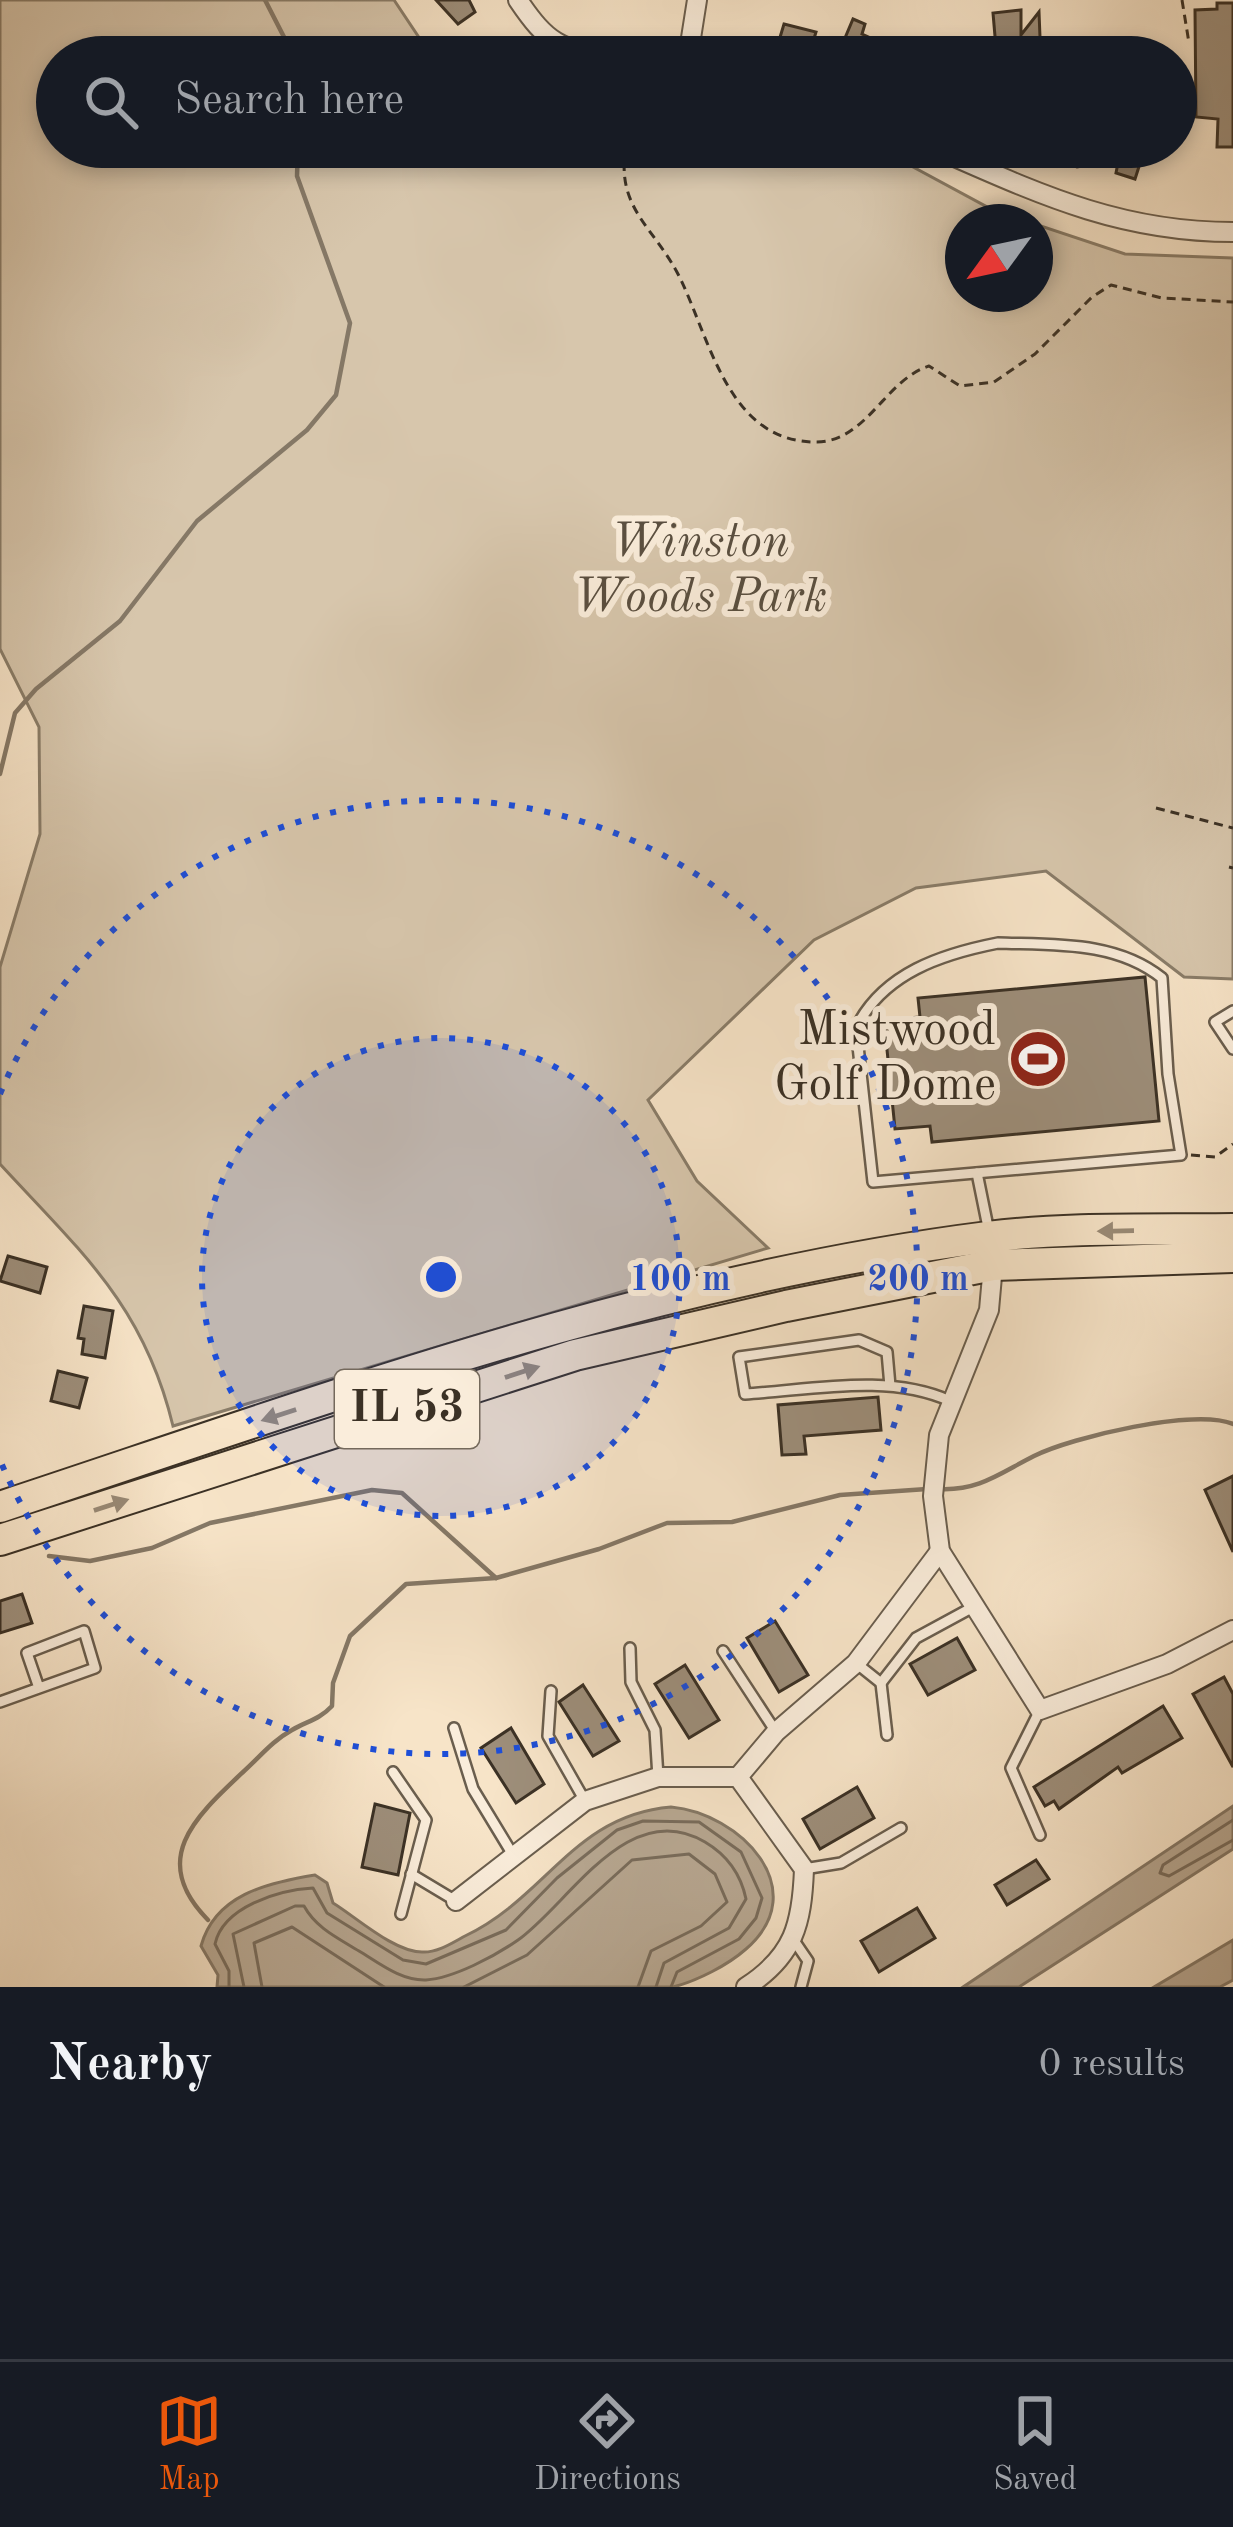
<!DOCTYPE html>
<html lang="en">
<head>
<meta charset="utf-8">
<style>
	body { margin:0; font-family:"Old Standard TT",serif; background:#20242c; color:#f1f3f6 }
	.compass { position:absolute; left:945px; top:204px; width:108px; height:108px; border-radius:50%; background:#171b24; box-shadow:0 6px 18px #0003; rotate:237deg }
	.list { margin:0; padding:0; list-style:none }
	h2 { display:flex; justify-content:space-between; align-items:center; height:156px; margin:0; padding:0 48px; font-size:51px }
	h2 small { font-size:39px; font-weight:400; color:#9ea1a6 }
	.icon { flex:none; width:66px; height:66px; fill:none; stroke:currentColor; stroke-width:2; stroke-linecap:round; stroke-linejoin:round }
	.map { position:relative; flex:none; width:1233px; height:1987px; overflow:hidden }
	.search { position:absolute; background:#171b24; box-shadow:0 6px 18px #0003; left:36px; right:36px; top:36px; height:132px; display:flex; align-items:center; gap:30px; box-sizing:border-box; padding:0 42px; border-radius:66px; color:#9ea1a6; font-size:45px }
	.sheet { height:372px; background:#171b24 }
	nav { display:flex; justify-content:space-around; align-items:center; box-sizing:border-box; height:168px; border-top:3px solid #363941; background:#171b24; font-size:33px; color:#9ea1a6 }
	nav a { display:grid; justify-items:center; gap:6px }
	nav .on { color:#ea580c }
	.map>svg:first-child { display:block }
	.green { fill:#d7c6ac; stroke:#897c68; stroke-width:3 }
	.water { fill:#b7a791; stroke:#857866; stroke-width:3 }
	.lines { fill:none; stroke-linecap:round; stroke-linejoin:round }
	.shore { stroke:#796c5b; stroke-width:3 }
	.stream { stroke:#857866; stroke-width:4.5 }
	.building { fill:#9d8e7a; stroke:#3b3125; stroke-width:3 }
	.lane-casing { stroke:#6a5e4e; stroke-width:14 }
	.street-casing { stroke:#6a5e4e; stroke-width:22 }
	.primary-casing { stroke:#3b3125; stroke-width:34 }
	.path { stroke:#3b3125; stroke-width:3; stroke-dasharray:9 6; stroke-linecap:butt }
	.lane { stroke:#faeddb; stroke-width:9 }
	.street { stroke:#faeddb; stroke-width:18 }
	.primary { stroke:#f7e4c8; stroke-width:30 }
	.oneway { fill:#998a76 }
	.ring { fill:none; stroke:#1d4ed8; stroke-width:6; stroke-dasharray:6 12 }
	.labels { text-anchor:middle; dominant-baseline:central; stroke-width:12; stroke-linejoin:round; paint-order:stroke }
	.shield { fill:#faeddb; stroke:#74695c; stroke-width:3 }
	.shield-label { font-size:45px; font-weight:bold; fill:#3b3125 }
	.park-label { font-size:48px; font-style:italic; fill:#5a4f40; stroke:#faeddb }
	.poi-label { font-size:48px; fill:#3b3125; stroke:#faeddb; text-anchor:end }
	.centre { fill:#1d4ed8; stroke:#faeddb; stroke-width:6 }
	.ring-label { font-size:36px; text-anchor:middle; font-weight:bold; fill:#1d4ed8; stroke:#faeddb; stroke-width:12; stroke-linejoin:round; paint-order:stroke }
</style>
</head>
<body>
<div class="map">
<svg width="1233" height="1987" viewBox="0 0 1233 1987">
	<rect width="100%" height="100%" fill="#f7e4c8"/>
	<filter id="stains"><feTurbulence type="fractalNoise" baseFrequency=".00167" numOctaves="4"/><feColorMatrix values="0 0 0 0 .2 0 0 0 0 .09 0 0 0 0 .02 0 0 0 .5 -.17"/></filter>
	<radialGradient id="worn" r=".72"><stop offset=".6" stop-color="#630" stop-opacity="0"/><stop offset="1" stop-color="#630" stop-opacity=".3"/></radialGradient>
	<path class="green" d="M0 0H394L432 57H57V147H876L993 210 1030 222H963V294H1035V224L1125 254 1233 258V979L1184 977 1046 871 916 888 814 940 648 1100 697 1181 768 1248 173 1426C144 1305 81 1252 0 1164V967L40 834 39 727 0 649Z"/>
	<g class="water">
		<polygon points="1233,1806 1233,1849 1019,1987 963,1987"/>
		<path d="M671 1807C739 1813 815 1889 746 1949 728 1965 697 1981 673 1987 636 1987 584 1987 546 1987 436 1987 326 1987 217 1987L218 1975 201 1946C215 1895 266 1883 315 1875L327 1883 333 1903C356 1917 394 1952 422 1952 437 1953 452 1943 465 1936 547 1897 574 1815 671 1807Z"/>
		<polygon points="1233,1940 1233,1980 1220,1987 1154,1987"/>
	</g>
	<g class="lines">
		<g class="shore">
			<polyline points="1233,1820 1163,1865 1160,1873 1169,1876 1233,1840"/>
			<path d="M229 1987V1971L215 1944C223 1907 278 1890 313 1888L327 1913 403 1960 426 1964 506 1930 557 1878 617 1830 643 1821 699 1822 741 1852 762 1898 756 1918 739 1939 677 1972 671 1987"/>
			<path d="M244 1987 233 1934 295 1906H304C316 1928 338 1938 359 1951 379 1963 401 1981 426 1980 454 1978 495 1956 518 1940 569 1904 628 1796 705 1842 727 1855 741 1875 746 1899L729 1928 664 1963 656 1987"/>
			<polyline points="262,1987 254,1943 292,1927 384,1987"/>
			<polyline points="464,1987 527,1955 632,1860 689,1854 715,1874 727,1902 701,1926 651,1951 638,1987"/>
		</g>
		<g class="stream">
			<polyline points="265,0 284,37 285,57"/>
			<polyline points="0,774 15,713 36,689 120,621 197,521 307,430 336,395 350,323 297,176 298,147"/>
			<path d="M939 1489C979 1491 1000 1473 1034 1456 1072 1437 1195 1408 1233 1424"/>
			<polyline points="49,1556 90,1561 152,1548 210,1523 372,1490 402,1493 496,1578"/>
			<path d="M208 1920C149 1860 194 1818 242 1773 259 1758 272 1741 292 1730 307 1721 319 1720 332 1706L333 1683 350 1636 406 1584 496 1578 599 1549 667 1523 732 1522 840 1495 927 1489"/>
		</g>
	</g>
	<g class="building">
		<polygon points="436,0 469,0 475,12 458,24"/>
		<polygon points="1217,3 1233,3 1233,147 1217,147 1218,119 1196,117 1195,10 1217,9"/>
		<polygon points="1021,10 1021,35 1039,12 1040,37 996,48 993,13"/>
		<polygon points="853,19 865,24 862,34 886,45 881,57 837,57"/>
		<polygon points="784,24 816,32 810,52 778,44"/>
		<polygon points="1089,147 1083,166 1077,167 1029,148"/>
		<polygon points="1121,147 1144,151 1135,179 1116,173"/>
		<polygon points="1145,977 1159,1121 932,1142 930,1126 895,1129 884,1020 920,1017 918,998"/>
		<polygon points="8,1256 47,1267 40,1293 0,1281"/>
		<polygon points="84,1306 113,1311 105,1358 82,1354 84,1339 78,1338"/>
		<polygon points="58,1371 87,1378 79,1408 51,1401"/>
		<polygon points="878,1397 881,1430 804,1436 806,1454 782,1455 778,1405"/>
		<polygon points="1233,1476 1233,1552 1205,1490"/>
		<polygon points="22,1594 32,1623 0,1633 0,1601"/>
		<polygon points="775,1621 808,1675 779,1692 747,1638"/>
		<polygon points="957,1638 975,1670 928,1695 910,1664"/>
		<polygon points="685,1665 719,1720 689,1738 655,1684"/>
		<polygon points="1224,1677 1233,1694 1233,1767 1193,1694"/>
		<polygon points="583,1685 619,1741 593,1756 559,1702"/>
		<polygon points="1163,1706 1182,1738 1122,1773 1118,1767 1059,1809 1054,1801 1045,1806 1034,1787"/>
		<polygon points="511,1728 544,1784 516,1803 481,1748"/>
		<polygon points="857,1787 874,1818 820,1849 803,1819"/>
		<polygon points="375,1804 410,1813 398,1875 362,1867"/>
		<polygon points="1036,1860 1049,1879 1007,1905 995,1885"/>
		<polygon points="917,1908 935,1938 879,1972 861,1941"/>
	</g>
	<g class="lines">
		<g class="lane-casing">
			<g id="lane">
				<path d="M998 943C1055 945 1116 941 1162 978L1168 1074 1181 1155 873 1182 856 1028C883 973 942 954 998 943Z"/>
				<polyline points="1233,1011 1215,1022 1233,1049"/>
				<polyline points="977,1173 989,1232"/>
				<path d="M890 1386 887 1352 859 1340 739 1357 745 1394C812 1390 888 1373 950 1401"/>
				<polyline points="630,1648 631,1682 655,1730 658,1777"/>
				<polyline points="723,1651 776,1732"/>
				<polyline points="856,1663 881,1683 916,1638 975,1606"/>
				<polyline points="881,1683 887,1735"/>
				<polyline points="551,1691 548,1736 585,1801"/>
				<polyline points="0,1702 95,1668 84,1631 27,1653 39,1688"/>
				<polyline points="1040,1710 1011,1768 1040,1835"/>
				<polyline points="454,1728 473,1789 513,1855"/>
				<polyline points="393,1772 426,1820 401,1914"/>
				<polyline points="804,1869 841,1863 901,1828"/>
				<polyline points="411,1874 456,1901"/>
				<polyline points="795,1942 808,1961 801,1987"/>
			</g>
		</g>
		<g class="street-casing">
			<g id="street">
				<path d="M518 0C547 43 560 50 611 57"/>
				<polyline points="688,57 697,0"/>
				<path d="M932 147C1035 192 1117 232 1233 232"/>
				<polyline points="993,1265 989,1310 939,1435 933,1496 940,1551 1040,1710 1167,1664 1233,1630"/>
				<path d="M738 1777 804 1869C802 1924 794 1956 746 1987"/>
				<polyline points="456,1901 585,1801 658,1777 738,1777 776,1732 856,1663 940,1551"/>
			</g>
		</g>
		<g class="primary-casing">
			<g id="primary">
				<path d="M0 1507C324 1400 647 1280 988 1237 1068 1227 1152 1230 1233 1229"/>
				<polyline points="0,1540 575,1355 786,1306 993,1265 1233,1257"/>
			</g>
		</g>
		<g class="path">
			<polyline points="1182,0 1189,43"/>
			<path d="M626 147C615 209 655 227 680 278 711 342 729 443 817 442 867 441 885 380 929 366L960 386 994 382 1035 354 1092 297 1111 285 1162 298 1233 302"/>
			<polyline points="1156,808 1233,828"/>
			<polyline points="1229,867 1233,868"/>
			<polyline points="1191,1155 1215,1157 1233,1144"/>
		</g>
		<use href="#lane" class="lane"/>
		<use href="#street" class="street"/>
		<use href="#primary" class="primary"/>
	</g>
	<defs><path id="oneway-solid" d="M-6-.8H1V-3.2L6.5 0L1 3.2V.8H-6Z" transform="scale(3)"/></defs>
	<g class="oneway">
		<use href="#oneway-solid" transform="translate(1116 1231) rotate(179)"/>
		<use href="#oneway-solid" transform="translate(522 1372) rotate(-18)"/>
		<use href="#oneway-solid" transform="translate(279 1415) rotate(162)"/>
		<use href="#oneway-solid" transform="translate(111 1505) rotate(-18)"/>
	</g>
	<circle cx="441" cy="1277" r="239" fill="#1d4ed8" fill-opacity=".12"/>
	<g class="ring">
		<circle cx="441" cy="1277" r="239"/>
		<path d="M0 1094A477 477 0 1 1 0 1460"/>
	</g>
	<defs>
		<g id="stadium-disc" transform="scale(3)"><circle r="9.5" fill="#8f2418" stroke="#faeddb"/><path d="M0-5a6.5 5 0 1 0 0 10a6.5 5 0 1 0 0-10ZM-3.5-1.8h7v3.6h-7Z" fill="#fff"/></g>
	</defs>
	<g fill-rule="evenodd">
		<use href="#stadium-disc" x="1038" y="1059"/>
	</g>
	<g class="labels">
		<rect class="shield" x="335" y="1370" width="144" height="78" rx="9"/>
		<g class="shield-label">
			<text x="407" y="1409">IL 53</text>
		</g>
		<g class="park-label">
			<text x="700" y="543">Winston<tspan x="700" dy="55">Woods Park</tspan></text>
		</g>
		<g class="poi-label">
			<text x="996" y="1031">Mistwood<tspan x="996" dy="55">Golf Dome</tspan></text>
		</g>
	</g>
	<circle cx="441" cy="1277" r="18" class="centre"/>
	<g class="ring-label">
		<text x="680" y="1290">100 m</text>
		<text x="918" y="1290">200 m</text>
	</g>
	<rect width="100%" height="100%" filter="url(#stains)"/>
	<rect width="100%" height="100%" fill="url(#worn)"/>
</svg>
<svg class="compass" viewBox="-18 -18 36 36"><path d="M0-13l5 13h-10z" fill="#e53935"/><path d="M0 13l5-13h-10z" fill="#9ea1a6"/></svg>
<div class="search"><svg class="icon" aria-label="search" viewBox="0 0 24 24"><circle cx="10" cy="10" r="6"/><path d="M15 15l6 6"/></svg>Search here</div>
</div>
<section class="sheet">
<h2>Nearby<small>0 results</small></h2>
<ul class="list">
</ul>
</section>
<nav>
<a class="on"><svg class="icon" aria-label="map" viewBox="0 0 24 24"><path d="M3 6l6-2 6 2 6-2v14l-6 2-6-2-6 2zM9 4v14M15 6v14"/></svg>Map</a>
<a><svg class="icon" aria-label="directions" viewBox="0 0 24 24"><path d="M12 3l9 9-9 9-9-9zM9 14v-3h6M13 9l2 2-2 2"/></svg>Directions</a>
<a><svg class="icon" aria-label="saved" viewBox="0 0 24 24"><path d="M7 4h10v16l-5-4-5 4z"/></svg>Saved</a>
</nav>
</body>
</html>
